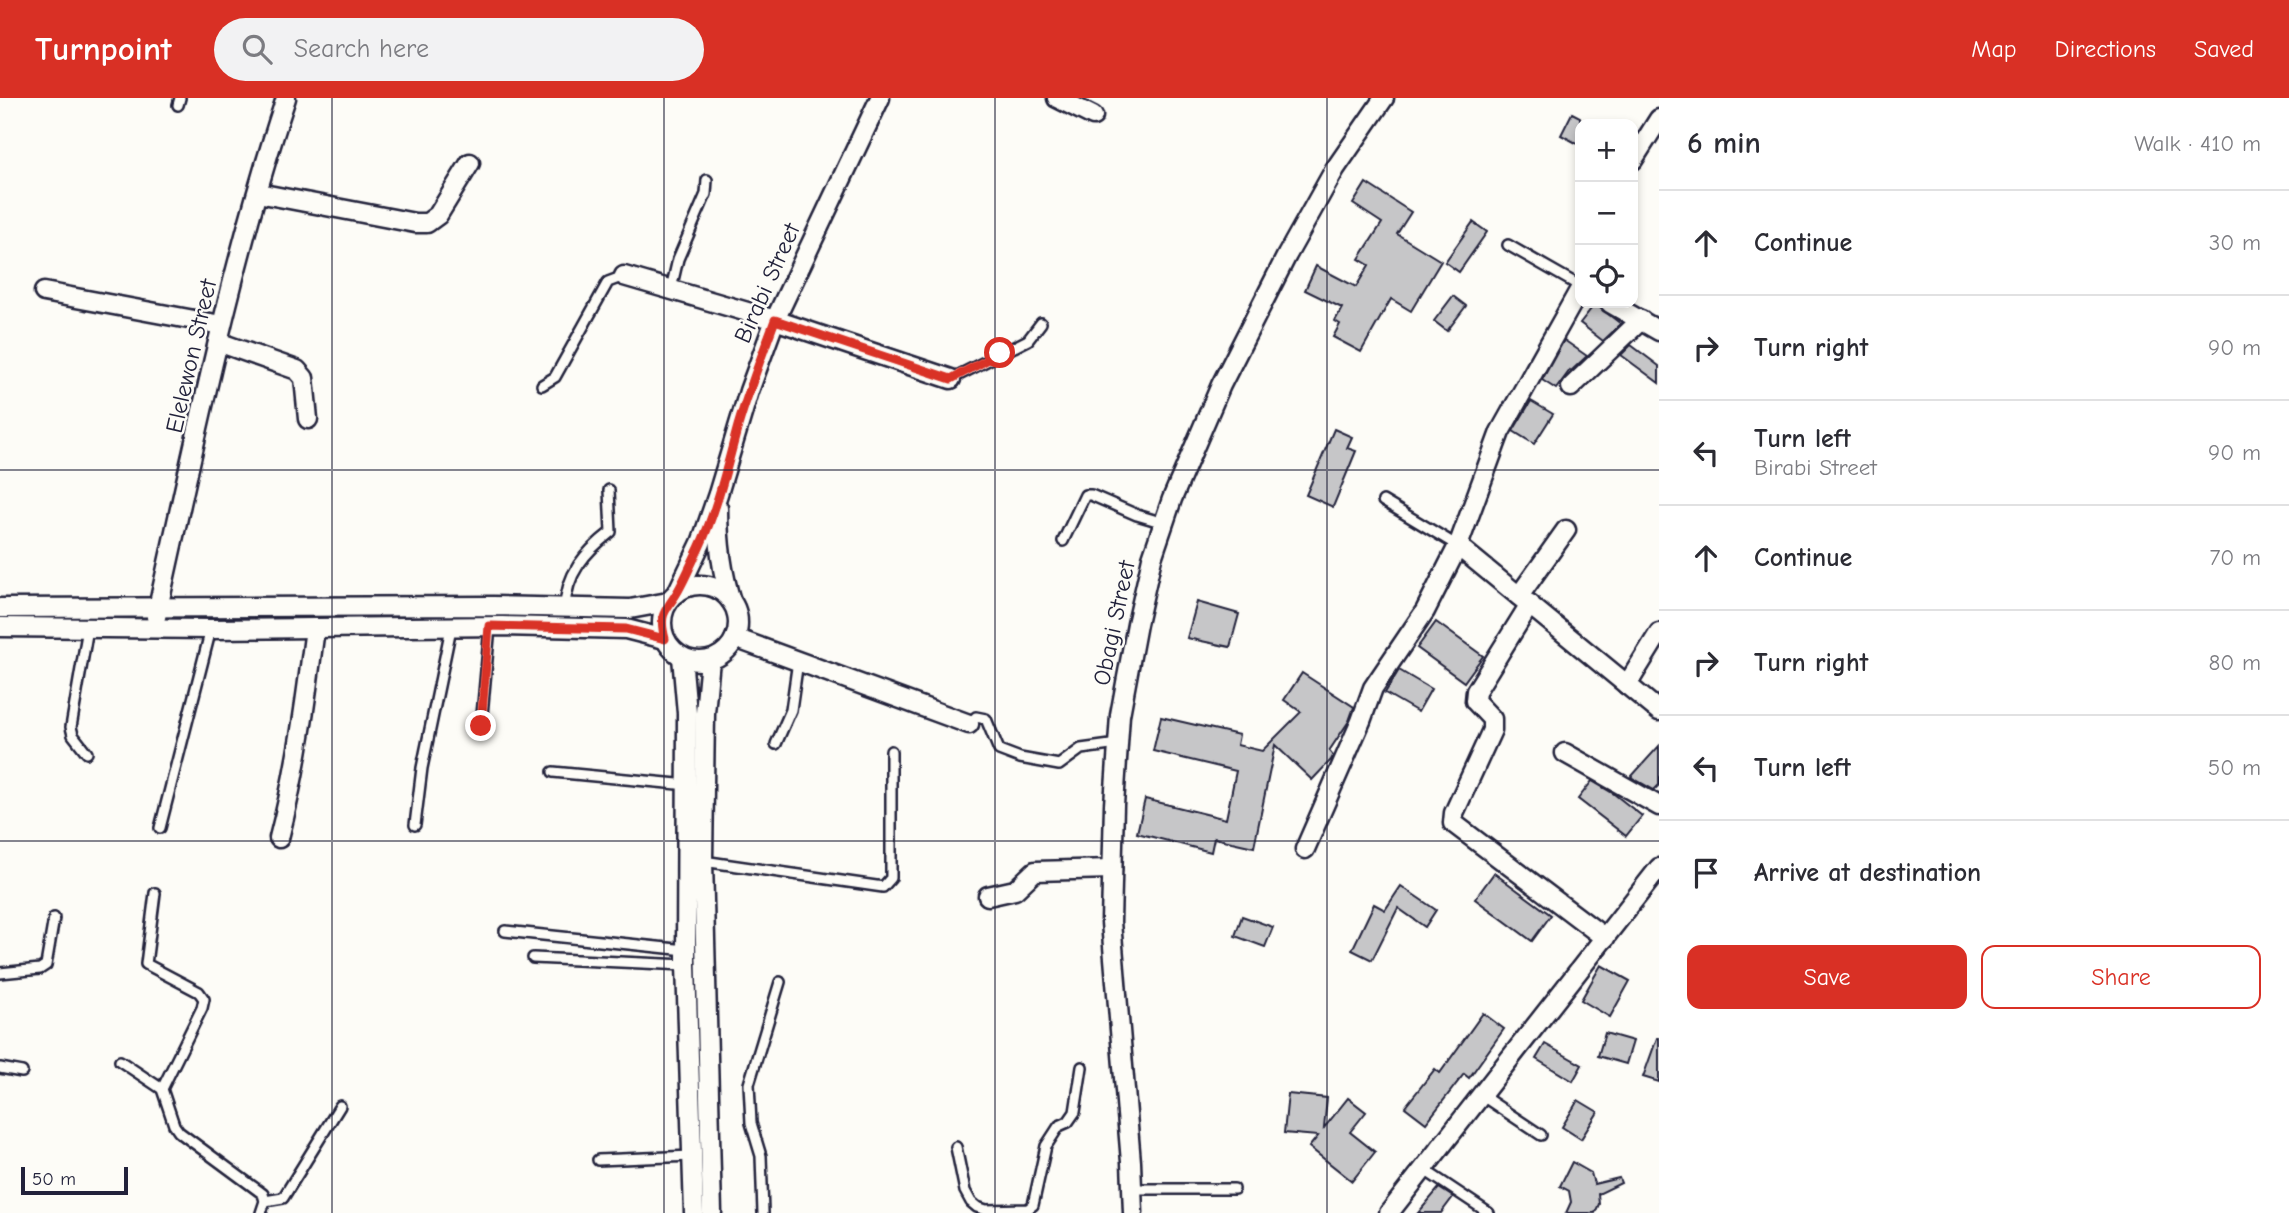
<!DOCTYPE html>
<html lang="en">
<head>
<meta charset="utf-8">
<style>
	body { margin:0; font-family:"Comic Neue",sans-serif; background:#f2f2f3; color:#2b2b33 }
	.controls { position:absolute; right:21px; top:21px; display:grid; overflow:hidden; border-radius:14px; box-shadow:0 4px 10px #0003 }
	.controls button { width:63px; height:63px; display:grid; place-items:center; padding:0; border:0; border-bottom:2px solid #e1e1e2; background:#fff; color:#2b2b33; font:35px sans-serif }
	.scale { position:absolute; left:21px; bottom:18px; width:107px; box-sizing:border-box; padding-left:7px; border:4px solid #22223b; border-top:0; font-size:19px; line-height:24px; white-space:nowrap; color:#22223b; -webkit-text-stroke:5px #fdfcf7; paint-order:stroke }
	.stop { position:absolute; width:21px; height:21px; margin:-16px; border:5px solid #d93025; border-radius:50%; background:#fff }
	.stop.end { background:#d93025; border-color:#fff; box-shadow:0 2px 7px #0008 }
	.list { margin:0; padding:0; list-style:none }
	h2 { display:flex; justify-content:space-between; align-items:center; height:91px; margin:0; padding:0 28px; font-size:30px }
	h2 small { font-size:23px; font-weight:400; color:#7c7c81 }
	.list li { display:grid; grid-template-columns:46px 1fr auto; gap:21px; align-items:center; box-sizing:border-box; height:105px; padding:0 28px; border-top:2px solid #e1e1e2 }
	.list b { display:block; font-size:26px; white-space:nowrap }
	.list p { margin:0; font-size:23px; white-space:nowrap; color:#7c7c81 }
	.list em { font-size:23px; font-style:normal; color:#7c7c81 }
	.actions { display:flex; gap:14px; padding:21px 28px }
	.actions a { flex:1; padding:16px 0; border:2px solid #d93025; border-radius:14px; text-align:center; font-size:24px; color:#d93025 }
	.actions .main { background:#d93025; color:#fff }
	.icon { flex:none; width:38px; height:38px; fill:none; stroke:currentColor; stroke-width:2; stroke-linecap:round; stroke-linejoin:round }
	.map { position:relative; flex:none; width:1659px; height:1115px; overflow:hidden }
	header { display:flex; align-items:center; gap:42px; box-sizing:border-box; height:98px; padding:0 35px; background:#d93025; color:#fff }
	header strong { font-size:33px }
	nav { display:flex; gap:38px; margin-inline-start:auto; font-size:24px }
	.search { width:490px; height:63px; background:#f2f2f3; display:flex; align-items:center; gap:18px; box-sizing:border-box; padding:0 24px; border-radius:38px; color:#7c7c81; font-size:26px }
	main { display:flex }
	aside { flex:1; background:#fff }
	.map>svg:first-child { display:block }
	.building { fill:#c6c6c8; stroke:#22223b; stroke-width:2 }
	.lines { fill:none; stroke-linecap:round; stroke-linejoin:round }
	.service-casing { stroke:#22223b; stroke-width:14 }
	.minor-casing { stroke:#22223b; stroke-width:23 }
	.service { stroke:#fdfcf7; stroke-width:9 }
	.minor { stroke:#fdfcf7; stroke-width:18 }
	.route { stroke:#d93025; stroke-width:9 }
	.grid { fill:none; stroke:#22223b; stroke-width:2; stroke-opacity:0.55 }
	.labels { text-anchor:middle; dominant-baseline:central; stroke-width:5; stroke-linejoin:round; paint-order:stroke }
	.street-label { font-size:24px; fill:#22223b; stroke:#fdfcf7 }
</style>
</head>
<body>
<header>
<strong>Turnpoint</strong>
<div class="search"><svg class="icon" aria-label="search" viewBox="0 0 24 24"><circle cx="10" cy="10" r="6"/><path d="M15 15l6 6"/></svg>Search here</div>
<nav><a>Map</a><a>Directions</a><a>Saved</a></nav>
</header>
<main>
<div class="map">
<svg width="1659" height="1115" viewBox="0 0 1659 1115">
	<rect width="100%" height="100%" fill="#fdfcf7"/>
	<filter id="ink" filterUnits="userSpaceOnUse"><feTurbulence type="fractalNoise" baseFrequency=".0143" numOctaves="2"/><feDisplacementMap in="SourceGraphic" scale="14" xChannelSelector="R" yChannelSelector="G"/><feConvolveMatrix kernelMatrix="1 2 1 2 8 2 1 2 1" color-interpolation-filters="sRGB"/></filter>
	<g filter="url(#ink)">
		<g class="building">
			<polygon points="1572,15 1580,19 1580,47 1561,37"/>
			<polygon points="1366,85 1411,114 1397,136 1441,163 1411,213 1391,201 1361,254 1333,239 1340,226 1335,223 1342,210 1305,192 1316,168 1356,189 1369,167 1359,161 1382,125 1353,106"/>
			<polygon points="1473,124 1487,134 1459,174 1445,164"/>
			<polygon points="1453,198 1466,208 1447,233 1434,223"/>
			<polygon points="1595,206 1621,226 1603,243 1580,225"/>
			<polygon points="1564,242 1587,258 1571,273 1570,272 1556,291 1542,282"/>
			<polygon points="1631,247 1659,268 1659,285 1621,257"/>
			<polygon points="1531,303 1553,316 1534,346 1513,333"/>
			<polygon points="1334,331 1352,339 1347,350 1356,353 1333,409 1306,397"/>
			<polygon points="1197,504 1239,516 1230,549 1187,540"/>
			<polygon points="1436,524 1483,558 1464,584 1417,550"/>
			<polygon points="1399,572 1431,591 1418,614 1385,595"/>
			<polygon points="1302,575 1354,609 1349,623 1329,653 1333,658 1331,662 1312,682 1275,647 1254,749 1214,740 1211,754 1137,735 1145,701 1226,721 1236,673 1153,653 1161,619 1239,637 1237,647 1262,653 1301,614 1284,602"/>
			<polygon points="1659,648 1659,687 1654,692 1631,679"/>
			<polygon points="1592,683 1614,696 1642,718 1626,738 1578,701"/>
			<polygon points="1494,775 1551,817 1532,843 1475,801"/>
			<polygon points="1401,788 1436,812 1425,829 1398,810 1372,862 1352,852 1374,806 1385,812"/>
			<polygon points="1242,818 1273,829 1265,849 1235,838"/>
			<polygon points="1601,867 1630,883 1610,919 1581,902"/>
			<polygon points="1483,915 1504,931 1469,980 1464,976 1426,1025 1405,1009 1435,971 1440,975"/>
			<polygon points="1605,935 1633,943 1626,966 1598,958"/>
			<polygon points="1657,940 1659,940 1659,984 1643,979"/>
			<polygon points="1545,946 1582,967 1573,983 1536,961"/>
			<polygon points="1288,996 1327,1000 1324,1030 1348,1000 1366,1014 1350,1034 1375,1054 1352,1083 1309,1049 1318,1038 1284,1035"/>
			<polygon points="1578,1002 1598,1014 1581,1041 1562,1029"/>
			<polygon points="1572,1064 1591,1075 1594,1086 1619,1080 1621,1085 1598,1096 1599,1106 1595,1115 1566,1115 1571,1104 1569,1093 1560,1088"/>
			<polygon points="1439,1090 1453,1099 1441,1115 1418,1115"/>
		</g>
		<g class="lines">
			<g class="service-casing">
				<g id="service">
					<polyline points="178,7 180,0"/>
					<polyline points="1508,147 1580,188"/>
					<polyline points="671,191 678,161 706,96 707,82"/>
					<polyline points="951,281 1028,242 1041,225"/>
					<polyline points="542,287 555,279 608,184 624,178"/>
					<polyline points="1383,403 1458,448"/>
					<polyline points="1063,443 1085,397 1091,397 1137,417 1164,425"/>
					<path d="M565 510C566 476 585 454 611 434L609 392"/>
					<polyline points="969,626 976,619 986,621 999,652 1020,660 1059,667 1081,651 1118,646"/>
					<polyline points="481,628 490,528"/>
					<polyline points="776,646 791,612 798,563"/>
					<polyline points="87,655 73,637 71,629 88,530"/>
					<polyline points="553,674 688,687"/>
					<polyline points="415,727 422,670 451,530"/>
					<polyline points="160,730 211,531"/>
					<polyline points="703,763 883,789 891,780 891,653"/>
					<polyline points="155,795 146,866 199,894 204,901 202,910 162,991 174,1027 179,1034 263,1096 265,1103 261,1115"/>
					<polyline points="505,833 686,852"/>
					<polyline points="533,860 686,867"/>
					<polyline points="0,875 40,871 46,867 54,820"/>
					<polyline points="120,963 162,991"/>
					<polyline points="0,970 22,974"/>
					<polyline points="1481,997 1541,1037"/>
					<polyline points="956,1049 965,1093 971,1104 977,1109 986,1112 1028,1111 1033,1107 1046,1048 1059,1028 1068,1024 1075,1014 1082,969"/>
					<polyline points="598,1062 692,1058"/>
					<polyline points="1423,1071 1489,1115"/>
					<polyline points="1132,1091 1234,1091"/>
					<polyline points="265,1103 283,1100 340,1008"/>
					<polyline points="763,1115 761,1058 751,1025 749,986 780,884"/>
				</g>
			</g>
			<g class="minor-casing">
				<g id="minor">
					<polyline points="1057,0 1093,18"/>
					<polyline points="1633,62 1659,21"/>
					<polyline points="258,95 415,125 427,125 438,117 470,65"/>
					<polyline points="624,178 775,222 951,281"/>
					<polyline points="44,194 221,227"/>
					<polyline points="1610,205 1659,233"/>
					<polyline points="218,244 297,272 304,280 308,321"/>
					<polyline points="1571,289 1641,222"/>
					<path d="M718 410C718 444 721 472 731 503"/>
					<polyline points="1458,448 1659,613"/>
					<circle cx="700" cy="525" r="38"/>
					<polyline points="677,495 701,445 718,396 749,293 775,222 880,0"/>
					<polyline points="1519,498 1566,432"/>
					<polyline points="1530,506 1476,593 1475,603 1492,621 1492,632 1454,715 1453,725 1605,840"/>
					<polyline points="0,510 493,508 630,511 668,504"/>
					<path d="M156 519C195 345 230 169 286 0"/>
					<polyline points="0,529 211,531 502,528 626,531 665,541"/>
					<polyline points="735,540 969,626"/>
					<polyline points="682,559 687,615 686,867 694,1115"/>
					<polyline points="710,562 705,615 703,763 712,1115"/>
					<polyline points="1627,587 1659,535"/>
					<polyline points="1565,655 1659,708"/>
					<path d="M279 740C297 671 306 601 315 530"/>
					<polyline points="1305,751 1361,623 1373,590 1425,513 1458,448 1500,334 1580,191"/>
					<polyline points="988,798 1015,792 1035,773 1112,771"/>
					<polyline points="1133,1115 1131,1064 1111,824 1114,707 1120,617 1137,526 1152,460 1172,401 1221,287 1287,157 1335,71 1384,0"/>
					<polyline points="1389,1115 1659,770"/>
				</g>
			</g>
			<use href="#service" class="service"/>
			<use href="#minor" class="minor"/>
		</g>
	</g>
	<g class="lines" filter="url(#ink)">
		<path class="route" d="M481 628 489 528 626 531 665 541C658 514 666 514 678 493 686 479 692 464 699 450 717 412 727 368 738 328 749 291 762 257 775 222L951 281 1000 255"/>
	</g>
	<path class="grid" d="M332 0V1115M664 0V1115M995 0V1115M1327 0V1115M0 372H1659M0 743H1659"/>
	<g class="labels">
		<g class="street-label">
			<text transform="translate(767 185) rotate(-66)">Birabi Street</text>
			<text transform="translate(191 258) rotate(-77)">Elelewon Street</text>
			<text transform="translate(1114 525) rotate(-78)">Obagi Street</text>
		</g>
	</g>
</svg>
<div class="controls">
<button>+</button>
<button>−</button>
<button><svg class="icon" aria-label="locate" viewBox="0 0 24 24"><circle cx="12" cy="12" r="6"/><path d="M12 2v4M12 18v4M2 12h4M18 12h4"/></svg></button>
</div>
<div class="scale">50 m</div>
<div class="stop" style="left:1000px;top:255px"></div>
<div class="stop end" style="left:481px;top:628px"></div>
</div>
<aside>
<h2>6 min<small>Walk · 410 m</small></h2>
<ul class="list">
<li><svg class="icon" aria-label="ahead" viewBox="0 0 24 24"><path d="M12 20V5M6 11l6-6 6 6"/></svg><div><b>Continue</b></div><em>30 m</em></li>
<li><svg class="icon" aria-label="right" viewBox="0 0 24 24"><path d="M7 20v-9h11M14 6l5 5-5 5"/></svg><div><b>Turn right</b></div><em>90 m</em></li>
<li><svg class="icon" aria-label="left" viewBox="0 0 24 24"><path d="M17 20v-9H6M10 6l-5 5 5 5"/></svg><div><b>Turn left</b><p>Birabi Street</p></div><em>90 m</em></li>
<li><svg class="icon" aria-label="ahead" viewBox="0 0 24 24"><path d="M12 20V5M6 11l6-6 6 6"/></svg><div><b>Continue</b></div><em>70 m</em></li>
<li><svg class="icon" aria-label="right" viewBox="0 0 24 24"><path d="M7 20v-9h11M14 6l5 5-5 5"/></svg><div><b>Turn right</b></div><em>80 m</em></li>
<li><svg class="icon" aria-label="left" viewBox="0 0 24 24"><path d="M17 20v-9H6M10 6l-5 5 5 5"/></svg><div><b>Turn left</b></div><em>50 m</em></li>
<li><svg class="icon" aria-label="arrive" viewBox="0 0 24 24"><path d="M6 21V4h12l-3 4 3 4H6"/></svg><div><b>Arrive at destination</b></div></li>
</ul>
<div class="actions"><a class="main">Save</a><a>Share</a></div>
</aside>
</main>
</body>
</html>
